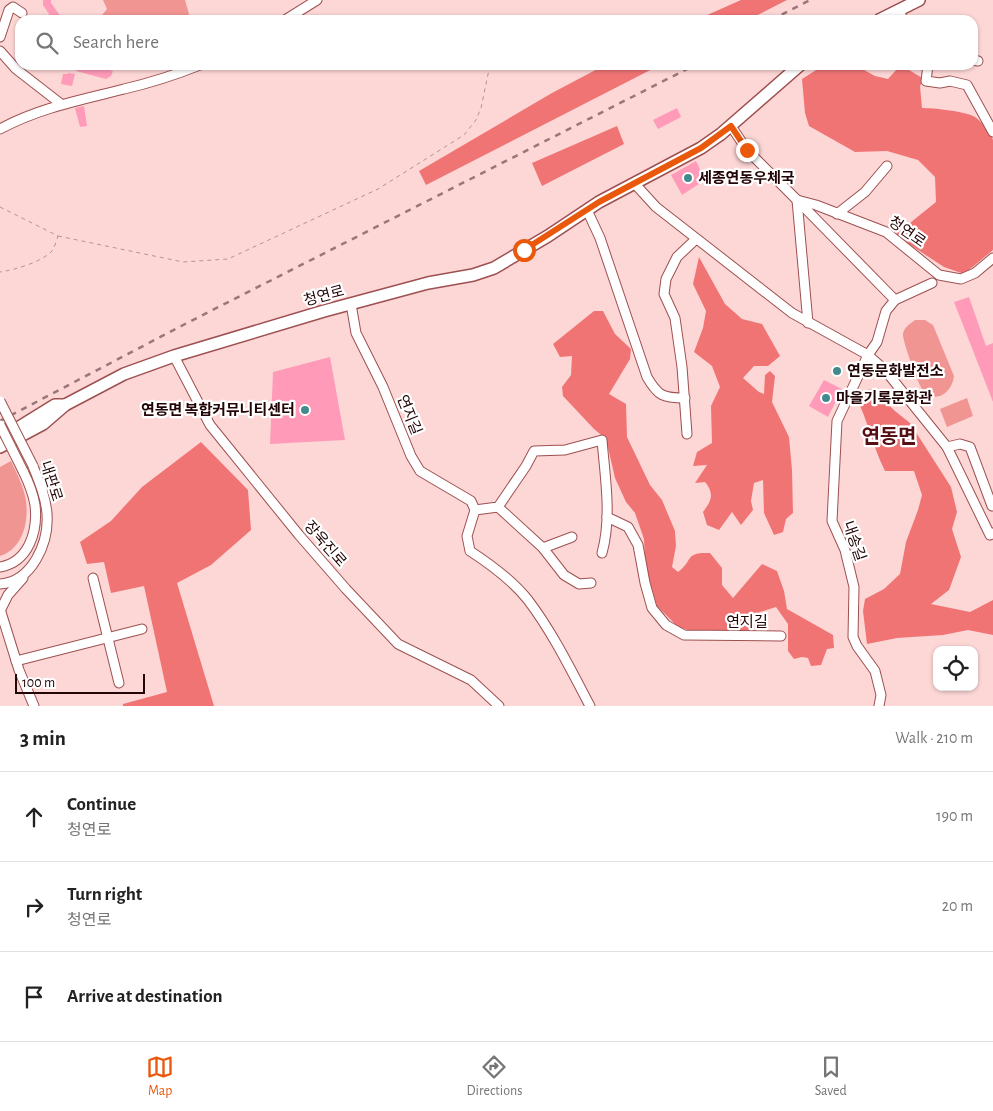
<!DOCTYPE html>
<html lang="en">
<head>
<meta charset="utf-8">
<style>
	body { margin:0; font-family:"Alegreya Sans","Noto Sans KR",sans-serif; background:#f2f2f2; color:#222 }
	.controls { position:absolute; right:15px; bottom:15px; display:grid; overflow:hidden; border-radius:10px; box-shadow:0 1px 4px #0004 }
	.controls button { width:45px; height:45px; display:grid; place-items:center; padding:0; border:0; border-bottom:1px solid #e0e0e0; background:#fff; color:#222; font:25px sans-serif }
	.scale { position:absolute; left:15px; bottom:12px; width:130px; box-sizing:border-box; padding-left:5px; border:2px solid #230507; border-top:0; font-size:14px; line-height:18px; white-space:nowrap; color:#230507; -webkit-text-stroke:4px #fff; paint-order:stroke }
	.stop { position:absolute; width:15px; height:15px; margin:-11px; border:4px solid #ea580c; border-radius:50%; background:#fff }
	.stop.end { background:#ea580c; border-color:#fff; box-shadow:0 1px 5px #0008 }
	.list { margin:0; padding:0; list-style:none }
	h2 { display:flex; justify-content:space-between; align-items:center; height:65px; margin:0; padding:0 20px; font-size:21px }
	h2 small { font-size:16px; font-weight:400; color:#767676 }
	.list li { display:grid; grid-template-columns:32px 1fr auto; gap:15px; align-items:center; box-sizing:border-box; height:90px; padding:0 20px; border-top:1px solid #e0e0e0 }
	.list b { display:block; font-size:19px; white-space:nowrap }
	.list p { margin:0; font-size:16px; white-space:nowrap; color:#767676 }
	.list em { font-size:16px; font-style:normal; color:#767676 }
	.icon { flex:none; width:28px; height:28px; fill:none; stroke:currentColor; stroke-width:2; stroke-linecap:round; stroke-linejoin:round }
	.map { position:relative; flex:none; width:993px; height:706px; overflow:hidden }
	.search { position:absolute; background:#fff; box-shadow:0 1px 4px #0004; left:15px; right:15px; top:15px; height:55px; display:flex; align-items:center; gap:12px; box-sizing:border-box; padding:0 18px; border-radius:15px; color:#767676; font-size:19px }
	.sheet { height:335px; background:#fff }
	nav { display:flex; justify-content:space-around; align-items:center; box-sizing:border-box; height:70px; border-top:1px solid #e0e0e0; background:#fff; font-size:14px; color:#767676 }
	nav a { display:grid; justify-items:center; gap:2px }
	nav .on { color:#ea580c }
	.map>svg:first-child { display:block }
	.green { fill:#f19593 }
	.forest { fill:#f17475 }
	.building { fill:#ff9bb9 }
	.lines { fill:none; stroke-linecap:round; stroke-linejoin:round }
	.minor-casing { stroke:#9e5050; stroke-width:11 }
	.major-casing { stroke:#9e5050; stroke-width:14 }
	.path { stroke:#b59393; stroke-width:1; stroke-dasharray:4 4; stroke-linecap:butt }
	.minor { stroke:#fff; stroke-width:9 }
	.major { stroke:#fff; stroke-width:11 }
	.rail { stroke:#997778; stroke-width:2.5; stroke-dasharray:6 6; stroke-linecap:butt }
	.minor-bridge-casing { stroke:#9e5050; stroke-width:11; stroke-linecap:butt }
	.minor-bridge { stroke:#fff; stroke-width:9 }
	.route { stroke:#ea580c; stroke-width:6 }
	.poi-dot { fill:#438a8f; stroke:#fff; stroke-width:2 }
	.labels { text-anchor:middle; dominant-baseline:central; stroke-width:4.5; stroke-linejoin:round; paint-order:stroke }
	.poi-label { font-size:15px; font-weight:bold; fill:#230507; stroke:#fff; text-anchor:start }
	.street-label { font-size:15px; fill:#230507; stroke:#fff }
	.district-label { font-size:20px; font-weight:bold; fill:#570f16; stroke:#fff }
</style>
</head>
<body>
<div class="map">
<svg width="993" height="706" viewBox="0 0 993 706">
	<rect width="100%" height="100%" fill="#fcd7d6"/>
	<g class="green">
		<polygon points="103,0 185,0 189,14 187,20 98,20 107,9"/>
		<path d="M915 320H925L933 325 954 376C952 394 934 405 922 389 918 383 902 340 903 334 904 327 910 324 915 320Z"/>
		<polygon points="967,398 973,416 947,427 940,409"/>
		<path d="M11 461C17 474 24 487 26 501 29 523 22 549 0 556V467Z"/>
	</g>
	<g class="forest">
		<polygon points="741,0 787,0 748,20 696,20"/>
		<polygon points="605,65 660,65 426,185 419,171 552,93"/>
		<path d="M824 65H855L875 76 888 79 897 69 909 70 924 79 920 86 922 108C933 108 963 111 973 116 981 120 990 132 993 140V250L964 274 944 267 895 235 936 202 935 177 918 160 887 151 855 152 809 126 805 113 802 79Z"/>
		<polygon points="617,126 624,144 542,186 532,163"/>
		<path d="M699 257 725 304 742 319 762 324 780 356 768 366H754L743 378 759 392 764 394 765 375 770 371 775 376 772 402 789 437 792 470 793 513 786 519 783 532 774 535 764 513 763 480 754 483 751 501 753 510 741 525 732 512 719 530 707 525 703 512C711 501 715 494 705 482L695 483 707 465 693 466 697 452 712 443 711 406 720 387 712 366 694 352 703 328 706 311 693 284Z"/>
		<path d="M594 311H603L615 334 631 349 630 359 609 394 626 404 627 437 650 485 662 500 675 531 676 546 672 567 678 572C694 560 684 552 710 553L722 568V585L733 598 762 564 777 571 784 591 787 609 833 635 834 648 827 649 821 665 811 666 808 658 802 657 794 659 788 651V624L776 607 760 612 749 630 709 636 678 627 657 606 645 564 644 539 635 513 626 502 615 478 606 439 594 429 563 396 562 387 571 375 572 356 560 357 553 344Z"/>
		<path d="M872 389 895 411 910 423 951 487 957 512 952 529 961 557 949 590 931 604 970 612 993 600V635L968 630 943 635 897 638 867 644 863 611 865 599 884 589 900 574 906 542 918 510 922 495 914 471H885C873 447 868 421 856 397L859 391Z"/>
		<polygon points="201,442 248,490 251,530 211,565 177,583 214,706 123,706 123,704 167,692 144,586 111,593 104,562 87,564 80,542 111,521 142,487"/>
	</g>
	<g class="building">
		<polygon points="43,0 51,0 51,3 61,17 57,20 53,20 43,5"/>
		<polygon points="78,65 92,65 113,71 111,76 106,79 76,71"/>
		<polygon points="68,73 75,74 72,86 61,84 63,74 68,74"/>
		<polygon points="84,106 87,126 80,127 75,108"/>
		<polygon points="677,108 681,117 658,129 653,120"/>
		<polygon points="696,161 705,180 682,195 671,175"/>
		<polygon points="969,297 986,346 993,343 993,402 954,302"/>
		<polygon points="330,357 345,440 270,444 273,372"/>
		<polygon points="824,380 842,389 828,417 809,406"/>
	</g>
	<g class="lines">
		<g class="minor-casing">
			<g id="minor">
				<polyline points="899,10 903,20"/>
				<polyline points="285,20 317,0"/>
				<polyline points="0,37 9,10 13,7 22,13"/>
				<polyline points="0,51 16,69 61,104"/>
				<polyline points="973,60 978,61"/>
				<polyline points="928,65 926,81 940,83 950,81 967,85 993,132"/>
				<polyline points="731,126 747,150 797,200 816,205 886,232 939,275 961,279 975,273 993,258"/>
				<path d="M0 129C39 108 81 100 124 89 150 83 175 75 200 65"/>
				<polyline points="635,184 656,207 792,313 868,355 837,421 832,521 845,550 854,587 853,637 857,646 875,671 881,695 879,706"/>
				<polyline points="797,200 895,300"/>
				<polyline points="797,200 808,323"/>
				<path d="M587 210 600 238 647 377C658 396 663 398 685 398"/>
				<polyline points="837,214 865,192 887,166"/>
				<polyline points="932,283 895,300 886,311 877,342 868,355 885,370 947,447 990,535 993,533"/>
				<path d="M351 304 356 333 383 387 411 456 420 471 471 501 475 510 498 507 526 466 534 451 565 450 602 440C605 477 612 517 602 553"/>
				<polyline points="174,356 210,425 299,535 346,589 398,644 471,680 499,706"/>
				<polyline points="687,434 682,367 675,318 664,294 666,279 677,257 696,239"/>
				<polyline points="947,447 960,444 970,447 992,506"/>
				<polyline points="498,507 543,548 564,575 579,584 591,583"/>
				<path d="M475 510 467 536 470 551C490 564 513 581 528 600 553 633 571 670 590 706"/>
				<polyline points="607,517 628,527 638,545 645,583 652,608 666,625 684,635 781,636"/>
				<polyline points="543,548 572,537"/>
				<path d="M0 567C29 562 38 531 35 505 33 493 28 481 23 471"/>
				<polyline points="93,578 119,683"/>
				<path d="M0 584C32 582 49 543 47 514 46 498 39 481 33 466"/>
				<polyline points="0,609 19,670 34,706"/>
				<polyline points="0,611 8,595 23,578"/>
				<polyline points="16,661 142,629"/>
			</g>
		</g>
		<g class="major-casing">
			<g id="major">
				<polyline points="879,20 919,0"/>
				<polyline points="0,439 55,405 65,405"/>
				<polyline points="0,447 43,424 65,405 124,374 174,356 324,311 428,283 473,275 494,268 548,236 599,202 701,148 721,134 800,65"/>
			</g>
		</g>
		<g class="path">
			<path d="M0 207 58 236C56 241 55 247 52 251 42 262 14 270 0 272"/>
			<polyline points="58,236 183,262 228,259 378,189 464,135 476,120 481,108 490,65"/>
		</g>
		<use href="#minor" class="minor"/>
		<use href="#major" class="major"/>
		<g class="rail">
			<polyline points="771,20 810,0"/>
			<polyline points="0,421 185,324 695,65"/>
		</g>
		<g class="minor-bridge-casing">
			<g id="minor-bridge">
				<polyline points="0,401 33,466"/>
				<polyline points="0,425 23,471"/>
			</g>
		</g>
		<use href="#minor-bridge" class="minor-bridge"/>
	</g>
	<g class="lines">
		<polyline class="route" points="524,250 599,202 701,148 731,126 747,150"/>
	</g>
	<g class="poi-dot">
		<circle cx="688" cy="178" r="5"/>
		<circle cx="837" cy="371" r="5"/>
		<circle cx="826" cy="398" r="5"/>
		<circle cx="305" cy="410" r="5"/>
	</g>
	<g class="labels">
		<g class="poi-label">
			<text x="698" y="178">세종연동우체국</text>
			<text x="847" y="371">연동문화발전소</text>
			<text x="836" y="398">마을기록문화관</text>
			<text x="295" y="410" text-anchor="end">연동면 복합커뮤니티센터</text>
		</g>
		<g class="street-label">
			<text transform="translate(907 232) rotate(35)">청연로</text>
			<text transform="translate(324 296) rotate(-15)">청연로</text>
			<text transform="translate(409 415) rotate(68)">연지길</text>
			<text transform="translate(51 481) rotate(72)">내판로</text>
			<text transform="translate(854 541) rotate(71)">내송길</text>
			<text transform="translate(325 544) rotate(49)">장욱진로</text>
			<text x="747" y="622">연지길</text>
		</g>
		<g class="district-label">
			<text x="889" y="437">연동면</text>
		</g>
	</g>
</svg>
<div class="controls">
<button><svg class="icon" aria-label="locate" viewBox="0 0 24 24"><circle cx="12" cy="12" r="6"/><path d="M12 2v4M12 18v4M2 12h4M18 12h4"/></svg></button>
</div>
<div class="scale">100 m</div>
<div class="stop" style="left:524px;top:250px"></div>
<div class="stop end" style="left:747px;top:150px"></div>
<div class="search"><svg class="icon" aria-label="search" viewBox="0 0 24 24"><circle cx="10" cy="10" r="6"/><path d="M15 15l6 6"/></svg>Search here</div>
</div>
<section class="sheet">
<h2>3 min<small>Walk · 210 m</small></h2>
<ul class="list">
<li><svg class="icon" aria-label="ahead" viewBox="0 0 24 24"><path d="M12 20V5M6 11l6-6 6 6"/></svg><div><b>Continue</b><p>청연로</p></div><em>190 m</em></li>
<li><svg class="icon" aria-label="right" viewBox="0 0 24 24"><path d="M7 20v-9h11M14 6l5 5-5 5"/></svg><div><b>Turn right</b><p>청연로</p></div><em>20 m</em></li>
<li><svg class="icon" aria-label="arrive" viewBox="0 0 24 24"><path d="M6 21V4h12l-3 4 3 4H6"/></svg><div><b>Arrive at destination</b></div></li>
</ul>
</section>
<nav>
<a class="on"><svg class="icon" aria-label="map" viewBox="0 0 24 24"><path d="M3 6l6-2 6 2 6-2v14l-6 2-6-2-6 2zM9 4v14M15 6v14"/></svg>Map</a>
<a><svg class="icon" aria-label="directions" viewBox="0 0 24 24"><path d="M12 3l9 9-9 9-9-9zM9 14v-3h6M13 9l2 2-2 2"/></svg>Directions</a>
<a><svg class="icon" aria-label="saved" viewBox="0 0 24 24"><path d="M7 4h10v16l-5-4-5 4z"/></svg>Saved</a>
</nav>
</body>
</html>
